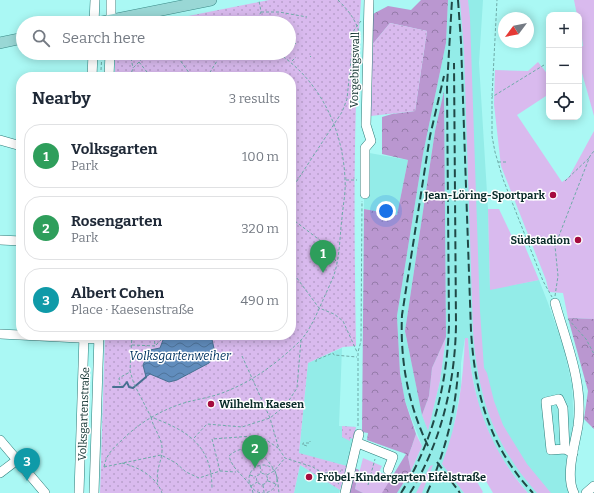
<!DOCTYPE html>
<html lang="en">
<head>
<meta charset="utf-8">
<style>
	body { margin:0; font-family:Bitter,serif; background:#f6f6f7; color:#1f2937 }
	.controls { position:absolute; right:12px; top:12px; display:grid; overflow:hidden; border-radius:8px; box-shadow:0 2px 10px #0003 }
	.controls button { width:36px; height:36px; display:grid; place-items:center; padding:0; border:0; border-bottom:1px solid #e0e1e3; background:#fff; color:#1f2937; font:20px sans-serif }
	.compass { position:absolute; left:498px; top:12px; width:36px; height:36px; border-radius:50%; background:#fff; box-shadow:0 2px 10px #0003; rotate:238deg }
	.you { position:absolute; left:386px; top:211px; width:14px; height:14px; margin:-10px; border:3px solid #fff; border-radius:50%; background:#1a73e8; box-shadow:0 0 0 6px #1a73e833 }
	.badge { display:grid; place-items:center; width:26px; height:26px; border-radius:50%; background:#a50c3e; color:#fff; font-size:13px; font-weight:700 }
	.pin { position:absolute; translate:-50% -33px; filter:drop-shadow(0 1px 2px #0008) }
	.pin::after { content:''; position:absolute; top:21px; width:14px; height:12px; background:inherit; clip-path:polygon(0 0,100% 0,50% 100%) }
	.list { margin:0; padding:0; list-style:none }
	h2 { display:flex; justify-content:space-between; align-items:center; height:52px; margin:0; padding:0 16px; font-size:17px }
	h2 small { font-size:13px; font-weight:400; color:#747a83 }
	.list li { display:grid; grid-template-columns:26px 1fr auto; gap:12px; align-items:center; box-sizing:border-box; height:64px; margin:0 8px 8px; padding:0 8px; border:1px solid #e0e1e3; border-radius:16px }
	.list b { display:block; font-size:15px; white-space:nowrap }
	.list p { margin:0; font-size:13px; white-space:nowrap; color:#747a83 }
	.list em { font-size:13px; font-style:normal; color:#747a83 }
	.icon { flex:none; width:22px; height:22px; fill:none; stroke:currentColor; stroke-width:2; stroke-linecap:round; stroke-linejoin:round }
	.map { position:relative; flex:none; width:594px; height:493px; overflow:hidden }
	.search { position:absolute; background:#fff; box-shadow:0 2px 10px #0003; left:16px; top:16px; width:280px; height:44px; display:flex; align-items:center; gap:10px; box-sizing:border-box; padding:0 14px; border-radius:22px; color:#747a83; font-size:15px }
	.panel { position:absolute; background:#fff; box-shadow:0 2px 10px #0003; left:16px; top:72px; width:280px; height:268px; border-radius:16px }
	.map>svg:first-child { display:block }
	.built { fill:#93ece8; fill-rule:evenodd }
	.green { fill:#d9baee }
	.forest { fill:url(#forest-crowns) }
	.park { fill:url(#park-dots) }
	.water { fill:url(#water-waves); stroke:#477091 }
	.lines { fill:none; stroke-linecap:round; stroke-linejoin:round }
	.stream { stroke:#477091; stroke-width:2 }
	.minor-casing { stroke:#2c7c79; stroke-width:10 }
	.major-casing { stroke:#3a8a87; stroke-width:12 }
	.path { stroke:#6eaba8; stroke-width:1; stroke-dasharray:3 2; stroke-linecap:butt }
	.minor { stroke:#fff; stroke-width:9 }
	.major { stroke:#99d7d5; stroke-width:11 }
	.rail { stroke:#204846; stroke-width:2; stroke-dasharray:8 4; stroke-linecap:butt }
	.poi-dot { fill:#a50c3e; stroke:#fff; stroke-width:1.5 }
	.labels { text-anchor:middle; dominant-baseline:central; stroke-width:3; stroke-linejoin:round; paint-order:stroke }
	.street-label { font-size:11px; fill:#092b29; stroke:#fff }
	.poi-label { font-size:11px; font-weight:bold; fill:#092b29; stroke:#fff; text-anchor:end }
	.water-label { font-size:12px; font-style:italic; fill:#013361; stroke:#fff }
</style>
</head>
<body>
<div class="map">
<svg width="594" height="493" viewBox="0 0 594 493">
	<defs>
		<pattern id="forest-crowns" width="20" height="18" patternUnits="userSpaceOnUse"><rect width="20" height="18" fill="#ba97d0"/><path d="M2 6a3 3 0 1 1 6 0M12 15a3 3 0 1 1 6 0" fill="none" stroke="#957ba9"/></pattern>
		<pattern id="park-dots" width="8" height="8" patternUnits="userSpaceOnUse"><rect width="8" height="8" fill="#d9baee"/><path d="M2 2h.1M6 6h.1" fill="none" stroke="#b9a0cc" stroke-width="1.8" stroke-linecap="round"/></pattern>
		<pattern id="water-waves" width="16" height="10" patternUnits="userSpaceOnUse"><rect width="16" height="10" fill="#618dbd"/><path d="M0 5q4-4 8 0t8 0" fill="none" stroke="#4e739a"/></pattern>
	</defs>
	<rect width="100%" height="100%" fill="#aaf8f4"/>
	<g class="built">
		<path d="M448 0H483L479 63 488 209 490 289 539 280 548 303 563 346 572 385 574 429 570 493H528L509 469 495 448 479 408 469 358 468 338H465L461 363V386L448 459 444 466 464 493H397L411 471 422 446 405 401 400 373 397 316 423 154 446 43ZM444 93 446 337 440 381 428 430 422 414 405 331 435 131Z"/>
		<polygon points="364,152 408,160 397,215 364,209"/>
		<polygon points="342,348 339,426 356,427 347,466 299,454 308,363"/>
		<polygon points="300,465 340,490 339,493 294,493"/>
	</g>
	<g class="green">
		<path d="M460 0H468L470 18 480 311 484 368 487 373 494 401 503 425 527 464 551 493H537C493 444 478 396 473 331L464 50Z"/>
		<polygon points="574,0 594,0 594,116 579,62 579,47 583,46 579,15 577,15"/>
		<polygon points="538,62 549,76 549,94 517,115 562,182 569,177 594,131 594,319 568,318 563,293 549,292 546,280 501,166 494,104 495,70 528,71"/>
		<polygon points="488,209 499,209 516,245 524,244 539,280 490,290"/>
		<polygon points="446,337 440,381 428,431 422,415 429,396 432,368"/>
		<path d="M465 338H468C471 396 489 449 528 493H493L483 476 476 480 483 492 482 493H464L442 464C458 422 463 382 465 338Z"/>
		<polygon points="416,434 422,446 411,471 408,457"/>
		<polygon points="363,458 382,466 379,472 392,477 384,493 363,493 355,489"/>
		<polygon points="433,465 422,493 416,493 430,466"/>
	</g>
	<g class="forest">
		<polygon points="421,0 448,0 446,43 423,154 397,316 400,373 405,401 416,434 408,457 411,471 397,493 382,493 406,454 367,440 368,433 362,432 364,209 397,215 408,160 382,154 382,117 392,114 415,111 427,31 390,23 372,45 371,15 388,6 411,10"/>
		<polygon points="444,91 446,337 432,368 429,396 422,415 405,331 435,131"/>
		<polygon points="568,318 594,319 594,429 584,419 588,391"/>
		<polygon points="355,468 359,470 355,489 363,493 348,493"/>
	</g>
	<g class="park">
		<path d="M269 0H361C353 115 354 230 356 346L343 347 308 363 299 453 347 466 340 490 300 465 294 493H100L105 335H291V77H115V53H289V23H153Z"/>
		<polygon points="390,23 427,31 415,111 371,116 372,45"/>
		<polygon points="342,426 356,427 353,439 350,438 350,441 342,437"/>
	</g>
	<polygon class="water" points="161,335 211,335 215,353 209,363 177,380 169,382 150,374 146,377 143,365 150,350 160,348 163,340"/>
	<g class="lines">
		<polyline class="stream" points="113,387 123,387 127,382 129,387 133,388 146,377"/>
		<g class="minor-casing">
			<g id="minor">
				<polyline points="94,23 95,0"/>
				<polyline points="111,23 111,0"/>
				<polyline points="92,77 93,53"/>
				<polyline points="109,77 110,53"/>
				<polyline points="0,140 21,146"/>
				<polyline points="365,194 365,148 371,141 366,125 369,0"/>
				<polyline points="0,240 21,241"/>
				<path d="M555 303C566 342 584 384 578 426 575 444 565 476 574 493"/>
				<polyline points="0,334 99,339"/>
				<polyline points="0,440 45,493"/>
				<polyline points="358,443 393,457 388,470"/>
				<polyline points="565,449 551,450 546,402 559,399 563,408 565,449 573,453"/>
				<polyline points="0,473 17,460"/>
				<polyline points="79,493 84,335"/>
				<polyline points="94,493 99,335"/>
				<polyline points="345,493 359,434"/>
				<polyline points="586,493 594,486"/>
			</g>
		</g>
		<g class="major-casing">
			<g id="major">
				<polyline points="97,23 211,0"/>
				<polyline points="0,43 23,38"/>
			</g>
		</g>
		<g class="path">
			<path d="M338 0C349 11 356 20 360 35"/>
			<polyline points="261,12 279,12 307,17"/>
			<polyline points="255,23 261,12 259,0"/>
			<polyline points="295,44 296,43"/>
			<polyline points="130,53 133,68"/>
			<polyline points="175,53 192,77"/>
			<polyline points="310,57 311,56"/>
			<polyline points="292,61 296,57"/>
			<polyline points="139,62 151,77"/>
			<polyline points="544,65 492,97 492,136 495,152 503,179 543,281 552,297"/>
			<polyline points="101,70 102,53"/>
			<polyline points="130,77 133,68 148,53"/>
			<polyline points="207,77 222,53"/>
			<polyline points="492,96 497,0"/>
			<polyline points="498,162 507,162"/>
			<polyline points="346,180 357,180"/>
			<polyline points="565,181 590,157"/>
			<polyline points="291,190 342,112 347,99 354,30 361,21"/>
			<polyline points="291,218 326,245 337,263"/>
			<polyline points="516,244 526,240"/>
			<polyline points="291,270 319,308 334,314 343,321 357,352"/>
			<polyline points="555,296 558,276 555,246 590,156 594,151"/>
			<polyline points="568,319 586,339 594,354"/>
			<path d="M132 335 130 371 134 384 151 417C188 431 212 445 212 489"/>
			<polyline points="107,339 132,339"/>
			<polyline points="132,345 155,346 154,335"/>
			<polyline points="156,345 161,340 157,335"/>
			<polyline points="242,356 270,418 279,449 285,458 313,467 339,484"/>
			<polyline points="316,362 316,360 333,353 334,355 357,357"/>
			<polyline points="120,385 119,378 130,372"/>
			<path d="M151 417C153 428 161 436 162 447 163 461 155 468 158 484"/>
			<polyline points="358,426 358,352 361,341 362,201"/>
			<polyline points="194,438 207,424 242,427 270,418 286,405 297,388 301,340"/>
			<polyline points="303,445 303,443 310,443 310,441"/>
			<polyline points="304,445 307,446"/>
			<path d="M122 463C138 467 156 476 162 493"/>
			<circle cx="263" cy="479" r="14"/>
			<polyline points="260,466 261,473"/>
			<path d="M104 467C106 455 113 448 122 440 138 424 156 413 178 405 194 399 212 398 227 391 255 380 278 362 299 342 309 333 318 311 323 300 328 288 335 276 337 263 340 249 340 233 342 218 343 205 346 192 345 179 343 129 320 81 278 53"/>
			<polyline points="104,467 161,455 176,463 186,472 199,478 220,471 236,472"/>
			<polyline points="220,471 212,439 253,436 262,437 278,448"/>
			<polyline points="325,473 341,471"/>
			<circle cx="262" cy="479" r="5.5"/>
			<polyline points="250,475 256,477"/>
			<polyline points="267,475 274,471 285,458"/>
			<polyline points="268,481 276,484"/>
			<polyline points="263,485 264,492"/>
			<polyline points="368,485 375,459"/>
			<polyline points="251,486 257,482"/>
			<path d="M253 493C251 479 234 474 229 456 246 440 265 454 275 471 278 478 278 486 279 493"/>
		</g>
		<use href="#minor" class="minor"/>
		<use href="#major" class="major"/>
		<g class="rail">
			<path d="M458 0 461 42 471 331C475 394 489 446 533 493"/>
			<path d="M428 446C408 404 400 361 402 315L430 136 444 76"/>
			<polyline points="437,462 460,493"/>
			<path d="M401 493C433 442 447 385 449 325L447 86 452 0"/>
			<path d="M410 493C441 443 455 384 456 325L454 63"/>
			<path d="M427 493C444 455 455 414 458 372"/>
		</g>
	</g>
	<g class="poi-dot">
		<circle cx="553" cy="195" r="4"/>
		<circle cx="578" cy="240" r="4"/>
		<circle cx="211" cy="404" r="4"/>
		<circle cx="309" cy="477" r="4"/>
	</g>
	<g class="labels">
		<g class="street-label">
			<text transform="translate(355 70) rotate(-89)">Vorgebirgswall</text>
			<text transform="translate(84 414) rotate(-88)">Volksgartenstraße</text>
		</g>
		<g class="poi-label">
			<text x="545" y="195">Jean-Löring-Sportpark</text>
			<text x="570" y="240">Südstadion</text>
			<text x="219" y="404" text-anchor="start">Wilhelm Kaesen</text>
			<text x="317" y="477" text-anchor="start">Fröbel-Kindergarten Eifelstraße</text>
		</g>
		<g class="water-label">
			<text x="180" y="356">Volksgartenweiher</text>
		</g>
	</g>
</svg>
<div class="controls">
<button>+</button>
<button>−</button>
<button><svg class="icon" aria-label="locate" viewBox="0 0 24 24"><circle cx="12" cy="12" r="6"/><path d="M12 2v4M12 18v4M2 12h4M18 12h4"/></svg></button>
</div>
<svg class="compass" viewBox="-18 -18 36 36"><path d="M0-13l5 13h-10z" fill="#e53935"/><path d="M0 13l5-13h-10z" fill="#747a83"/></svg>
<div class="you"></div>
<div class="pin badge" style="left:323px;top:273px;background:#2e9e5b">1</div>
<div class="pin badge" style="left:255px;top:468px;background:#2e9e5b">2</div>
<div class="pin badge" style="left:27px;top:481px;background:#0f9aa8">3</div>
<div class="search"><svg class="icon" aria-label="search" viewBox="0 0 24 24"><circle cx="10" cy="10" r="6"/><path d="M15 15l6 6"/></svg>Search here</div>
<section class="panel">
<h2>Nearby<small>3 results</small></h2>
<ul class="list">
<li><span class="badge" style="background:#2e9e5b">1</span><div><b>Volksgarten</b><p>Park</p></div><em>100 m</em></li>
<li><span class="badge" style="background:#2e9e5b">2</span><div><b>Rosengarten</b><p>Park</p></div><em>320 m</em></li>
<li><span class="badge" style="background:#0f9aa8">3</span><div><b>Albert Cohen</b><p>Place · Kaesenstraße</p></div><em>490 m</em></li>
</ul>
</section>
</div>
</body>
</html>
